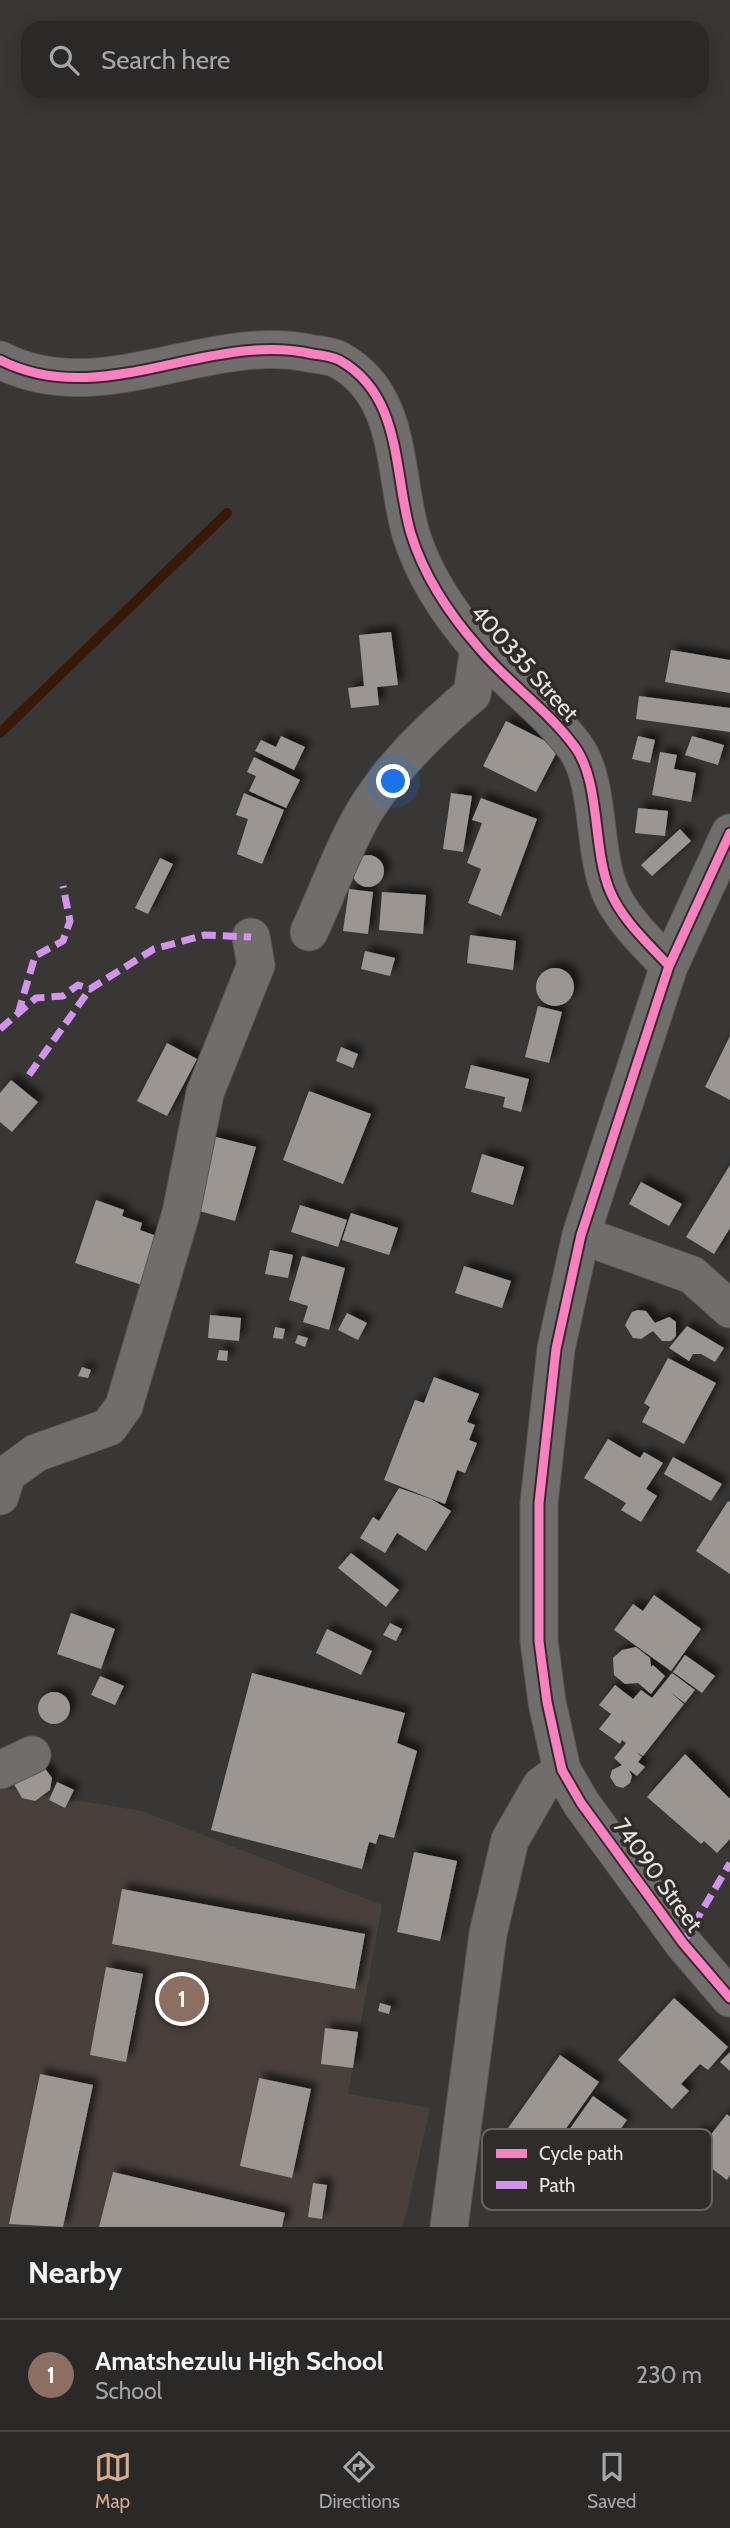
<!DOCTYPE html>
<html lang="en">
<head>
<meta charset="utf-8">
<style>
  :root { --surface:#2b2928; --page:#373534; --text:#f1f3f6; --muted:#a6a6a8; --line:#474545; --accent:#d6ab8b }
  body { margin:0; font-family:Cabin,sans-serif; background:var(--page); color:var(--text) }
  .you { position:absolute; left:394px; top:782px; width:24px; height:24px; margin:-18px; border:5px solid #fff; border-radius:50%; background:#1a73e8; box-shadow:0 0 0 10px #1a73e833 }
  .badge { display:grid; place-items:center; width:46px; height:46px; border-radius:50%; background:var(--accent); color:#fff; font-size:23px; font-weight:700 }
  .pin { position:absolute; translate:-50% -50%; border:4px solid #fff; box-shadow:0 2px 7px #0006 }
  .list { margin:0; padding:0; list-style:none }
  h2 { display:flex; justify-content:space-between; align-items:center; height:91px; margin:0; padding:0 28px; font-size:30px }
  h2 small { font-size:23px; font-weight:400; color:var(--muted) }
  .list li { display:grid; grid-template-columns:46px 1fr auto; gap:21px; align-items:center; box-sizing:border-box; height:112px; padding:0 28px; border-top:2px solid var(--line) }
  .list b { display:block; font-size:26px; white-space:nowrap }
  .list p { margin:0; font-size:23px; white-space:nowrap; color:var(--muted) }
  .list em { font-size:23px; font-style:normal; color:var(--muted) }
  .icon { flex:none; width:38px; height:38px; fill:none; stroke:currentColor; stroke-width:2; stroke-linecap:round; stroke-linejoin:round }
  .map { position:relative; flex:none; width:730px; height:2227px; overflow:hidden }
  .search { position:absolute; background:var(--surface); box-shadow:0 4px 18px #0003; left:21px; right:21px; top:21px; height:77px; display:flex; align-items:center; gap:18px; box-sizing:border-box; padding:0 24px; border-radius:21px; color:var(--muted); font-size:26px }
  .sheet { height:203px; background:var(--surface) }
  nav { display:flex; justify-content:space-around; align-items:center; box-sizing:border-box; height:98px; border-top:2px solid var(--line); background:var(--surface); font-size:19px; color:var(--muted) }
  nav a { display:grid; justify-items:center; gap:4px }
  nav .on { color:var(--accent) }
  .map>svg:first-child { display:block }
</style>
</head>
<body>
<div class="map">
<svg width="730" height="2227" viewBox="0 0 730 2227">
  <defs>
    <filter id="shadow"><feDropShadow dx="6" dy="-6" stdDeviation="3.5" flood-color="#0009"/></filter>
  </defs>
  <rect width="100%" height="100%" fill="#393735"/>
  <path fill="#48403b" d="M0,1788l142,23 240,94 -34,189 82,14 -27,119h-403z"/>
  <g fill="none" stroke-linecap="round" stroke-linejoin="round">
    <path stroke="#391905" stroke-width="10" d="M0,733l227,-220"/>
  </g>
  <path fill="#9b9692" filter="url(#shadow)" d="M391,632l7,53 -21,2 2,18 -28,3 -3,-20 16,-2 -5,-51z
    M671,650l59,10v33l-65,-11z
    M639,696l91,12v24l-94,-13z
    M506,721l53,27 -23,44 -53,-26z
    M281,736l24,11 -11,23 -39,-19 6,-11 15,7z
    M638,736l17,4 -5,23 -18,-4z
    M692,736l32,9 -6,20 -33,-10z
    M660,752l17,3 -3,14 22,4 -5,29 -39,-7z
    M254,757l46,23 -14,28 -37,-17 7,-15 -9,-4z
    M244,793l40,17 -22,54 -25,-10 11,-35 -12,-4z
    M451,793l21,3 -9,56 -20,-3z
    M481,798l56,21 -36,97 -33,-13 13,-34 -14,-6 15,-40 -10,-3z
    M638,808l30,3 -3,25 -30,-3z
    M680,829l11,12 -39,35 -11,-11z
    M352 871a16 16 0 1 1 32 0a16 16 0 1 1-32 0Z
    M160,858l13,6 -25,50 -13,-6z
    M349,889l24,3 -5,42 -25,-3z
    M382,892l44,3 -3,39 -44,-4z
    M470,935l46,6 -3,29 -46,-7z
    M365,951l30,7 -5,18 -29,-7z
    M536 987a19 19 0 1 1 38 0a19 19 0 1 1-38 0Z
    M538,1006l24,6 -13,51 -24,-6z
    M730,1036v64l-25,-13z
    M167,1043l30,16 -30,57 -30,-15z
    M341,1047l17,7 -5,14 -17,-7z
    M471,1065l58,14 -8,33 -18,-5 2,-10 -40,-9z
    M11,1080l27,22 -26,30 -12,-10v-29z
    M309,1091l62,23 -28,70 -60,-24z
    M212,1136l44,11 -21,74 -43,-12z
    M482,1154l42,13 -11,38 -42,-13z
    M730,1165v63l-16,26 -28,-17z
    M641,1182l41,22 -13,22 -40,-22z
    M96,1200l28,10 -2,6 20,7 -2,7 22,8 -17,48 -70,-23z
    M300,1205l47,15 -9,27 -47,-15z
    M351,1213l47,15 -9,27 -47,-15z
    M270,1250l23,5 -5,23 -23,-4z
    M302,1256l43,12 -16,62 -26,-8 5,-16 -19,-6z
    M464,1266l47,15 -9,27 -47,-15z
    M638,1310l8,1 9,12 14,-6 7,5v14l-5,5h-9l-9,-10 -12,8 -8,-1 -8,-13 7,-13z
    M347,1313l20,10 -9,17 -20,-10z
    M210,1315l31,3 -2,23 -31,-3z
    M687,1326l37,22 -9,14 -14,-8h-8l-4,7 -20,-13z
    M275,1327l10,2 -2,10 -10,-1z
    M298,1335l10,3 -3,9 -10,-4z
    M219,1350l9,1 -1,10 -10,-1z
    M668,1358l48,25 -32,61 -42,-22 8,-15 -6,-4z
    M82,1367l9,3 -3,8 -10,-2z
    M434,1377l45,17 -12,28 8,3 -6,15 8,3 -12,30 -8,-3 -12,34 -61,-24 31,-80 9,3z
    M608,1439l32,19 4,-6 19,11 -17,26 11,7 -16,26 -20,-12 5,-7 -42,-25z
    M673,1457l49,27 -11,17 -47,-27z
    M399,1488l32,11 20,12 -25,40 -29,-18 -12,20 -25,-15 13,-21 6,4z
    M728,1501l2,1v72l-34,-23z
    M351,1553l48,37 -13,17 -48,-39z
    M654,1595l47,34 -30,42 -57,-41 19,-26 10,7z
    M71,1613l44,16 -14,40 -44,-15z
    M390,1623l12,6 -6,12 -13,-6z
    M327,1629l45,22 -11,24 -45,-22z
    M636,1647l14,11 1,9 2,-2 12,11 -14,18 -13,-11 -13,1 -11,-9 -1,-17 9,-8z
    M685,1655l30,21 -13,17 -29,-21z
    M252,1673l153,40 -8,30 20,8 -23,87 -15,-4 -3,10 -7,-2 -7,27 -151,-39z
    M672,1673l23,17 -10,13 -15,-11 14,12 -41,52 -7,-4 6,5 -4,5 7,5 -8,9 -8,-6 3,6 -2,7 -7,5 -7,-2 -6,-9 2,-7 10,-5 -8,-7 12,-15 -4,-3 -2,4 -21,-15 12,-15 -12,-9 16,-20 18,14 8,-9 11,8z
    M100,1676l24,10 -9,19 -24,-10z
    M38 1708a16 16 0 1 1 32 0a16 16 0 1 1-32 0Z
    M685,1754l45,45v40l-13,14 -13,-12 -3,3 -54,-47z
    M41,1763l11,15 -2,12 -15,11 -13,-3 -10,-17z
    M57,1782l17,8 -9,18 -16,-8z
    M414,1852l43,9 -17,80 -43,-9z
    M122,1889l243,45 -10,55 -243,-45z
    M106,1967l37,7 -17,88 -36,-7z
    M674,1998l54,49 -20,23 -8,-6 -19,20 8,7 -17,18 -54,-49z
    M380,2003l11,3 -2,8 -11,-3z
    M325,2028l33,4 -5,36 -32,-4z
    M730,2052v19l-10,-9z
    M560,2055l39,27 -54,76 -39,-27z
    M40,2074l53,11 -30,142 -54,-3z
    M259,2078l52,11 -19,89 -52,-12z
    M593,2096l34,24 -31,44 -34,-24z
    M727,2114l3,3v58l-3,5 -42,-32 15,-18 9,7z
    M113,2172l172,41 -3,14h-183z
    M313,2183l14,2 -5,34 -14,-2z"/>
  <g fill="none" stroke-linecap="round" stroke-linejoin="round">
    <defs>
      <path id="minor" d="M0,360c102,52 209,-30 313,-6 8,1 18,2 26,6 64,35 54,113 72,174 13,42 39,81 68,114 29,35 69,62 96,99 26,36 17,101 35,144 12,29 38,52 59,75
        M730,833l-61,133 -88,269 -25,114 -17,154v138l8,61 15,68 19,33 102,140 47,55
        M309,932c19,-40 34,-85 57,-123 28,-45 66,-81 106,-115l7,-46
        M581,1235l111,40 38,34
        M0,1496l7,-22 29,-21 73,-26 15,-21 57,-193 24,-120 51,-128 -5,-28
        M0,1770l32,-15
        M449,2227l39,-293 22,-94 31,-54 21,-16"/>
    </defs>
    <use href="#minor" stroke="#585655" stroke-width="39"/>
    <use href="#minor" stroke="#706e6c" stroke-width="37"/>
    <path stroke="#d193ec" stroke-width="7" stroke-dasharray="14 7" stroke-linecap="butt" d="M18,1014l17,-58 28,-15 7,-20 -7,-35
      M0,1029l36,-31 27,-2 15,-11 12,4 64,-40 51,-14 46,2
      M29,1075l61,-86
      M683,1943l47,-80"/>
    <defs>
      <path id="cycleway" d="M0,360c102,52 209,-30 313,-6 8,1 18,2 26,6 64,35 54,113 72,174 13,42 39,81 68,114 29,35 69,62 96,99 26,36 17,101 35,144 12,29 38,52 59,75
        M730,833l-61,133 -88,269 -25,114 -17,154v138l8,61 15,68 19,33 102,140 47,55"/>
    </defs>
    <use href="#cycleway" stroke="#302c2a" stroke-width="13"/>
    <use href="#cycleway" stroke="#ff80c0" stroke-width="9"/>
  </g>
  <g text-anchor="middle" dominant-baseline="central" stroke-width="7" stroke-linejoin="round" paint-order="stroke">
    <g font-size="23" fill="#e7e4e3" stroke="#302c2a">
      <text transform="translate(525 663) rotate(48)">400335 Street</text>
      <text transform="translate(658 1875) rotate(54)">74090 Street</text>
    </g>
  </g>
  <rect x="482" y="2129" width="230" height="81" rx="10" fill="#302c2a" stroke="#676362" stroke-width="2"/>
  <rect x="496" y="2149" width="31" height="9" fill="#ff80c0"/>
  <rect x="496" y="2181" width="31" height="8" fill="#d193ec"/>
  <g font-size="19" fill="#e7e4e3">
    <text x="539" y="2160">Cycle path</text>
    <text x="539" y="2192">Path</text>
  </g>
</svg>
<div class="you"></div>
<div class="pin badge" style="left:182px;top:1999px;background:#8d6e63">1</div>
<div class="search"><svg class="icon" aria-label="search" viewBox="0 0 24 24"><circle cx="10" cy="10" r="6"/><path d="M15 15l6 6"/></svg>Search here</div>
</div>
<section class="sheet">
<h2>Nearby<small></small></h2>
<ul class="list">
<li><span class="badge" style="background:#8d6e63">1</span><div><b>Amatshezulu High School</b><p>School</p></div><em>230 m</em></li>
</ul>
</section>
<nav>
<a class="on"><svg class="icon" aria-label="map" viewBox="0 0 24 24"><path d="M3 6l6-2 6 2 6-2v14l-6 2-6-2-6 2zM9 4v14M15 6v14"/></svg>Map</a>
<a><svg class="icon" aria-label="directions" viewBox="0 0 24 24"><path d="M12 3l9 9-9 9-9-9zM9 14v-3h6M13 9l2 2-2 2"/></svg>Directions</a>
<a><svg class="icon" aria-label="saved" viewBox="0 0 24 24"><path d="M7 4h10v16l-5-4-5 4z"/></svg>Saved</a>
</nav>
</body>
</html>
